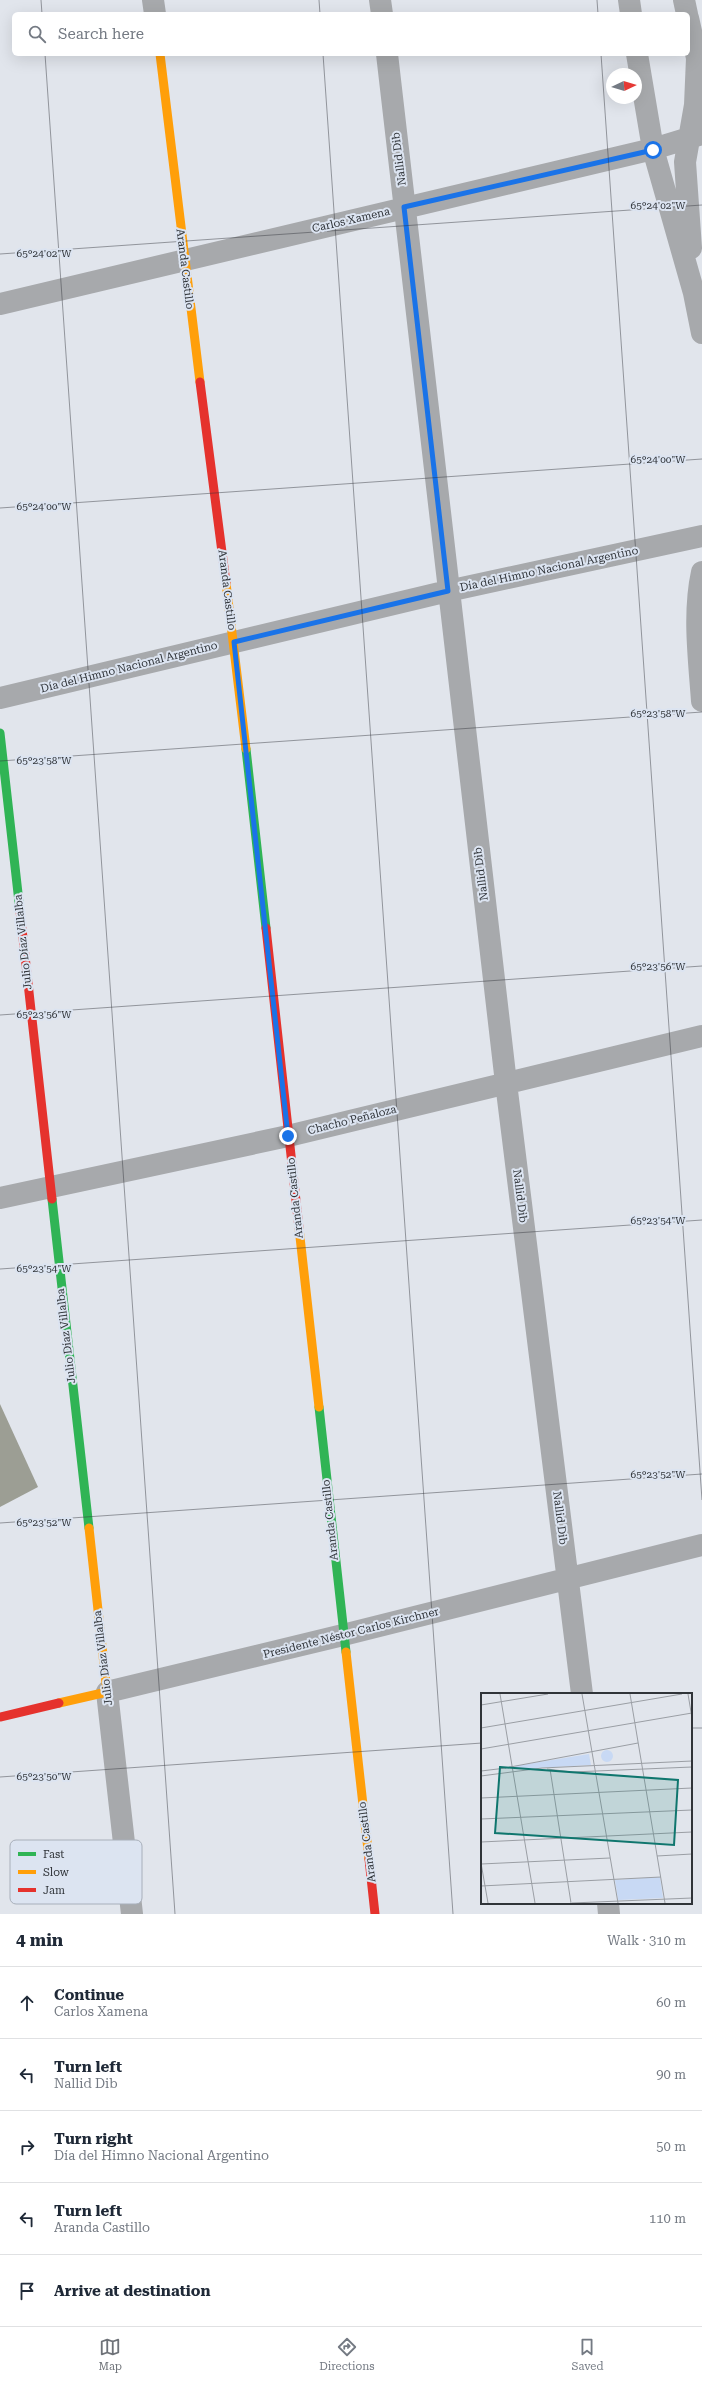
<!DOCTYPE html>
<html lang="en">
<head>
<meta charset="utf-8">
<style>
  :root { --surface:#fff; --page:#f6f6f7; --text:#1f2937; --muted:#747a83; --line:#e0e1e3; --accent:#6e7278 }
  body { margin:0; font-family:"Roboto Serif",serif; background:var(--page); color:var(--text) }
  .compass { position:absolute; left:606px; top:68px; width:36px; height:36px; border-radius:50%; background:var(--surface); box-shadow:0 4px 16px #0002; rotate:86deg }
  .stop { position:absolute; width:12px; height:12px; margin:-9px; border:3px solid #1a73e8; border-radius:50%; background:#fff }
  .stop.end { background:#1a73e8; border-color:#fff; box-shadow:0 1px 4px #0008 }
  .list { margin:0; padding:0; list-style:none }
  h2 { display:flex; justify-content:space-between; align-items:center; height:52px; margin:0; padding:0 16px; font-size:17px }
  h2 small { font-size:13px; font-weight:400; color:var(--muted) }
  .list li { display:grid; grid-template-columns:26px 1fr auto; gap:12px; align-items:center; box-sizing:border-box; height:72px; padding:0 16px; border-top:1px solid var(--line) }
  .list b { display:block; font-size:15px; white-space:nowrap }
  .list p { margin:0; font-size:13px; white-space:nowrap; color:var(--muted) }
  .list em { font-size:13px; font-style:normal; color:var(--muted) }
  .icon { flex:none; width:22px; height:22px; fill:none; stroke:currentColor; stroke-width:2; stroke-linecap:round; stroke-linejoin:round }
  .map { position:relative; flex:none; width:702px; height:1914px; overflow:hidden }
  .search { position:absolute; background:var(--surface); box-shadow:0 4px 16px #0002; left:12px; right:12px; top:12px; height:44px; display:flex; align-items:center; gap:10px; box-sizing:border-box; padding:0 14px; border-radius:6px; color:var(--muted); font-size:15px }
  .sheet { height:412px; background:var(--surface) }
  nav { display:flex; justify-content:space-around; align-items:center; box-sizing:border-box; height:56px; border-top:1px solid var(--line); background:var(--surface); font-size:11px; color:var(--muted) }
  nav a { display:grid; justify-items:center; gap:2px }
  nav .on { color:var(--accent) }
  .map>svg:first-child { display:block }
</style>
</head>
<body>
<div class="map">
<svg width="702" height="1914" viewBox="0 0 702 1914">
  <rect width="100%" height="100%" fill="#e1e5ec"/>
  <path fill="#9c9e94" d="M0,1404l38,83 -38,20z"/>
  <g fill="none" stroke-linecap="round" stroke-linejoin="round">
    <path stroke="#a7a9ac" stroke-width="22" d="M153,0l2,14
      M380,0l2,14
      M629,0l2,14
      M684,0l3,14
      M688,18l9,40 -2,47 -10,57 6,86
      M387,54l119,1029 76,611
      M637,54l16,95 41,144 8,40
      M0,304l653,-155 49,-15
      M702,572c-9,41 -3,87 0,129
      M0,698l448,-107 254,-55
      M0,1198l288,-62 414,-100
      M608,1903l1,11
      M132,1914l-25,-222 236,-57 359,-90"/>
    <path stroke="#30b455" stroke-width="9" d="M0,733l20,178
      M246,749l20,179
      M52,1199l37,329
      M319,1407l27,245"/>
    <path stroke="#ff9f0a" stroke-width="9" d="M160,54l40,328
      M226,583l20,166
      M299,1228l20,179
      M346,1652l23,207
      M59,1703l48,-11 -18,-164"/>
    <path stroke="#e5322d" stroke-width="9" d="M200,382l26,201
      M20,911l32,288
      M266,928l33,300
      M0,1717l59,-14
      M369,1859l6,55"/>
  </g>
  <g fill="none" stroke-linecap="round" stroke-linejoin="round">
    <path stroke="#1a73e8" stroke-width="5" d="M288,1136l-54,-494 214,-51 -44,-384 249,-57"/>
  </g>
  <path fill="none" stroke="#303439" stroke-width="1" stroke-opacity="0.45" d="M41,0l1,14M319,0l1,14M597,0l1,14M45,54l130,1860M323,54l130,1860M601,54l101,1446M0,254l702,-49M0,508l702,-49M0,761l702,-49M0,1015l702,-49M0,1269l702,-49M0,1523l702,-49M691,1728h11M0,1777l482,-34"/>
  <g text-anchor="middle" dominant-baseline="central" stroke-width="4" stroke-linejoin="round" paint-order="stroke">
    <g font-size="11" fill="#303439" stroke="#dce4f1">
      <text transform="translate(399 159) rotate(-97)">Nallid Dib</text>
      <text transform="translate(351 220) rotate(-13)">Carlos Xamena</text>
      <text transform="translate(185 269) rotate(83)">Aranda Castillo</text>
      <text transform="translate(549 569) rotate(-12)">Día del Himno Nacional Argentino</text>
      <text transform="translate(227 590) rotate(83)">Aranda Castillo</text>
      <text transform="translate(129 667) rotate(-14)">Día del Himno Nacional Argentino</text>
      <text transform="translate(481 874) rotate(-97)">Nallid Dib</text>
      <text transform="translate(23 942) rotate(-96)">Julio Díaz Villalba</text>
      <text transform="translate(352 1120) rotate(-14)">Chacho Peñaloza</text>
      <text transform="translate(520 1196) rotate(83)">Nallid Dib</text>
      <text transform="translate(295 1198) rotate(-96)">Aranda Castillo</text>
      <text transform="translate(66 1336) rotate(-97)">Julio Díaz Villalba</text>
      <text transform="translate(560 1518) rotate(83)">Nallid Dib</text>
      <text transform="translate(330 1520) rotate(-96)">Aranda Castillo</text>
      <text transform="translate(351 1633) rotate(-14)">Presidente Néstor Carlos Kirchner</text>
      <text transform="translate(103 1658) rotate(-97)">Julio Díaz Villalba</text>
      <text transform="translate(367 1842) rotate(-97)">Aranda Castillo</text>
    </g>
  </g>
  <g transform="translate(481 1693)">
    <rect width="211" height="211" fill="#e1e5ec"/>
    <path d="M120 63a6 6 0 1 1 12 0a6 6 0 1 1-12 0ZM108,61l2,11 -74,4 -2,-3zM179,184l3,21 -45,2 -3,-20z" fill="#c8d9f4"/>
    <path fill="none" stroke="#9a9ea4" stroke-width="1" d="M19,1l35,209M101,1l36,209M149,1l35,209M207,1l4,24M0,12l67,-11M0,35l201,-34M0,56l211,-36M24,75l133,-25M66,76l25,3 120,-5M69,76l21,134M0,78l25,-3M0,83l61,-8 150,-7M0,105l211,-10M0,126l211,-9M0,149l211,-10M176,163l35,-2M0,170l7,40M0,171l129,-6M0,193l180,-9M91,210l120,-5"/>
    <path fill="#0f766e" fill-opacity="0.15" stroke="#0f766e" stroke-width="2" d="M19,74l178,13 -4,65 -179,-12z"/>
    <rect width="211" height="211" fill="none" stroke="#303439" stroke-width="2"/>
  </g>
  <rect x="10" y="1840" width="132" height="64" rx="6" fill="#dce4f1" stroke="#a8afba" stroke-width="1"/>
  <rect x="18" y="1852" width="18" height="4" fill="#30b455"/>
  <rect x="18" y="1870" width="18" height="4" fill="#ff9f0a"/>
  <rect x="18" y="1888" width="18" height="4" fill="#e5322d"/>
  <g font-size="11" fill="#303439">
    <text x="43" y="1858">Fast</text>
    <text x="43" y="1876">Slow</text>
    <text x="43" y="1894">Jam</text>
  </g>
  <g font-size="10" text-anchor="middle" fill="#303439" stroke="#dce4f1" stroke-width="4" stroke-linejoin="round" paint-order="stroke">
    <text x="658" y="209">65°24'02"W</text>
    <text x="44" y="257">65°24'02"W</text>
    <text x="658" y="463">65°24'00"W</text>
    <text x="44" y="510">65°24'00"W</text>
    <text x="658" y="717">65°23'58"W</text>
    <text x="44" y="764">65°23'58"W</text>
    <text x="658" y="970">65°23'56"W</text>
    <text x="44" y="1018">65°23'56"W</text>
    <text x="658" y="1224">65°23'54"W</text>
    <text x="44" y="1272">65°23'54"W</text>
    <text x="658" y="1478">65°23'52"W</text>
    <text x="44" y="1526">65°23'52"W</text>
    <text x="44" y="1780">65°23'50"W</text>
  </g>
</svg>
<svg class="compass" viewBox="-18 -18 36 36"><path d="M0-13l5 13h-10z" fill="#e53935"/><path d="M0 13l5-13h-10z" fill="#747a83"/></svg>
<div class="stop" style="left:653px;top:150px"></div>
<div class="stop end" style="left:288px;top:1136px"></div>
<div class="search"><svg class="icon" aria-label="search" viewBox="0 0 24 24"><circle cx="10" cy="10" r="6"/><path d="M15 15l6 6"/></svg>Search here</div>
</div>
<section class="sheet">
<h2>4 min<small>Walk · 310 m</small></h2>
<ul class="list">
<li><svg class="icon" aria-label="ahead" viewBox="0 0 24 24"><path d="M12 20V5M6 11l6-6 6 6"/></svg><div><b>Continue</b><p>Carlos Xamena</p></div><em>60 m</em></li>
<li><svg class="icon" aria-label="left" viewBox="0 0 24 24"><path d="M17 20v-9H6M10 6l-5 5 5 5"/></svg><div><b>Turn left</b><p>Nallid Dib</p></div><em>90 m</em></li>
<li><svg class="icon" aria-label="right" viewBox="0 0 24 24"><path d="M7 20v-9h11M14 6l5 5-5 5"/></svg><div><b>Turn right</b><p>Día del Himno Nacional Argentino</p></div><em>50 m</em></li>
<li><svg class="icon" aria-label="left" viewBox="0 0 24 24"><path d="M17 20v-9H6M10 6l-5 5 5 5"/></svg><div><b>Turn left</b><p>Aranda Castillo</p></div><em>110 m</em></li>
<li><svg class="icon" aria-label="arrive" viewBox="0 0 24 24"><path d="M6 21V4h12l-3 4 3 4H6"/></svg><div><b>Arrive at destination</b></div></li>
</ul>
</section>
<nav>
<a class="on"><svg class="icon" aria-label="map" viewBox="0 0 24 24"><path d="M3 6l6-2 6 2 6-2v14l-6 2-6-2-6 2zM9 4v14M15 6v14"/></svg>Map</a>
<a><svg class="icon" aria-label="directions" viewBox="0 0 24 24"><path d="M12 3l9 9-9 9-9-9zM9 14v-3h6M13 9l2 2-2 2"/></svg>Directions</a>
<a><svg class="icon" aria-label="saved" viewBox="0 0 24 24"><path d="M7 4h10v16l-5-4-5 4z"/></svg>Saved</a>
</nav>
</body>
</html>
